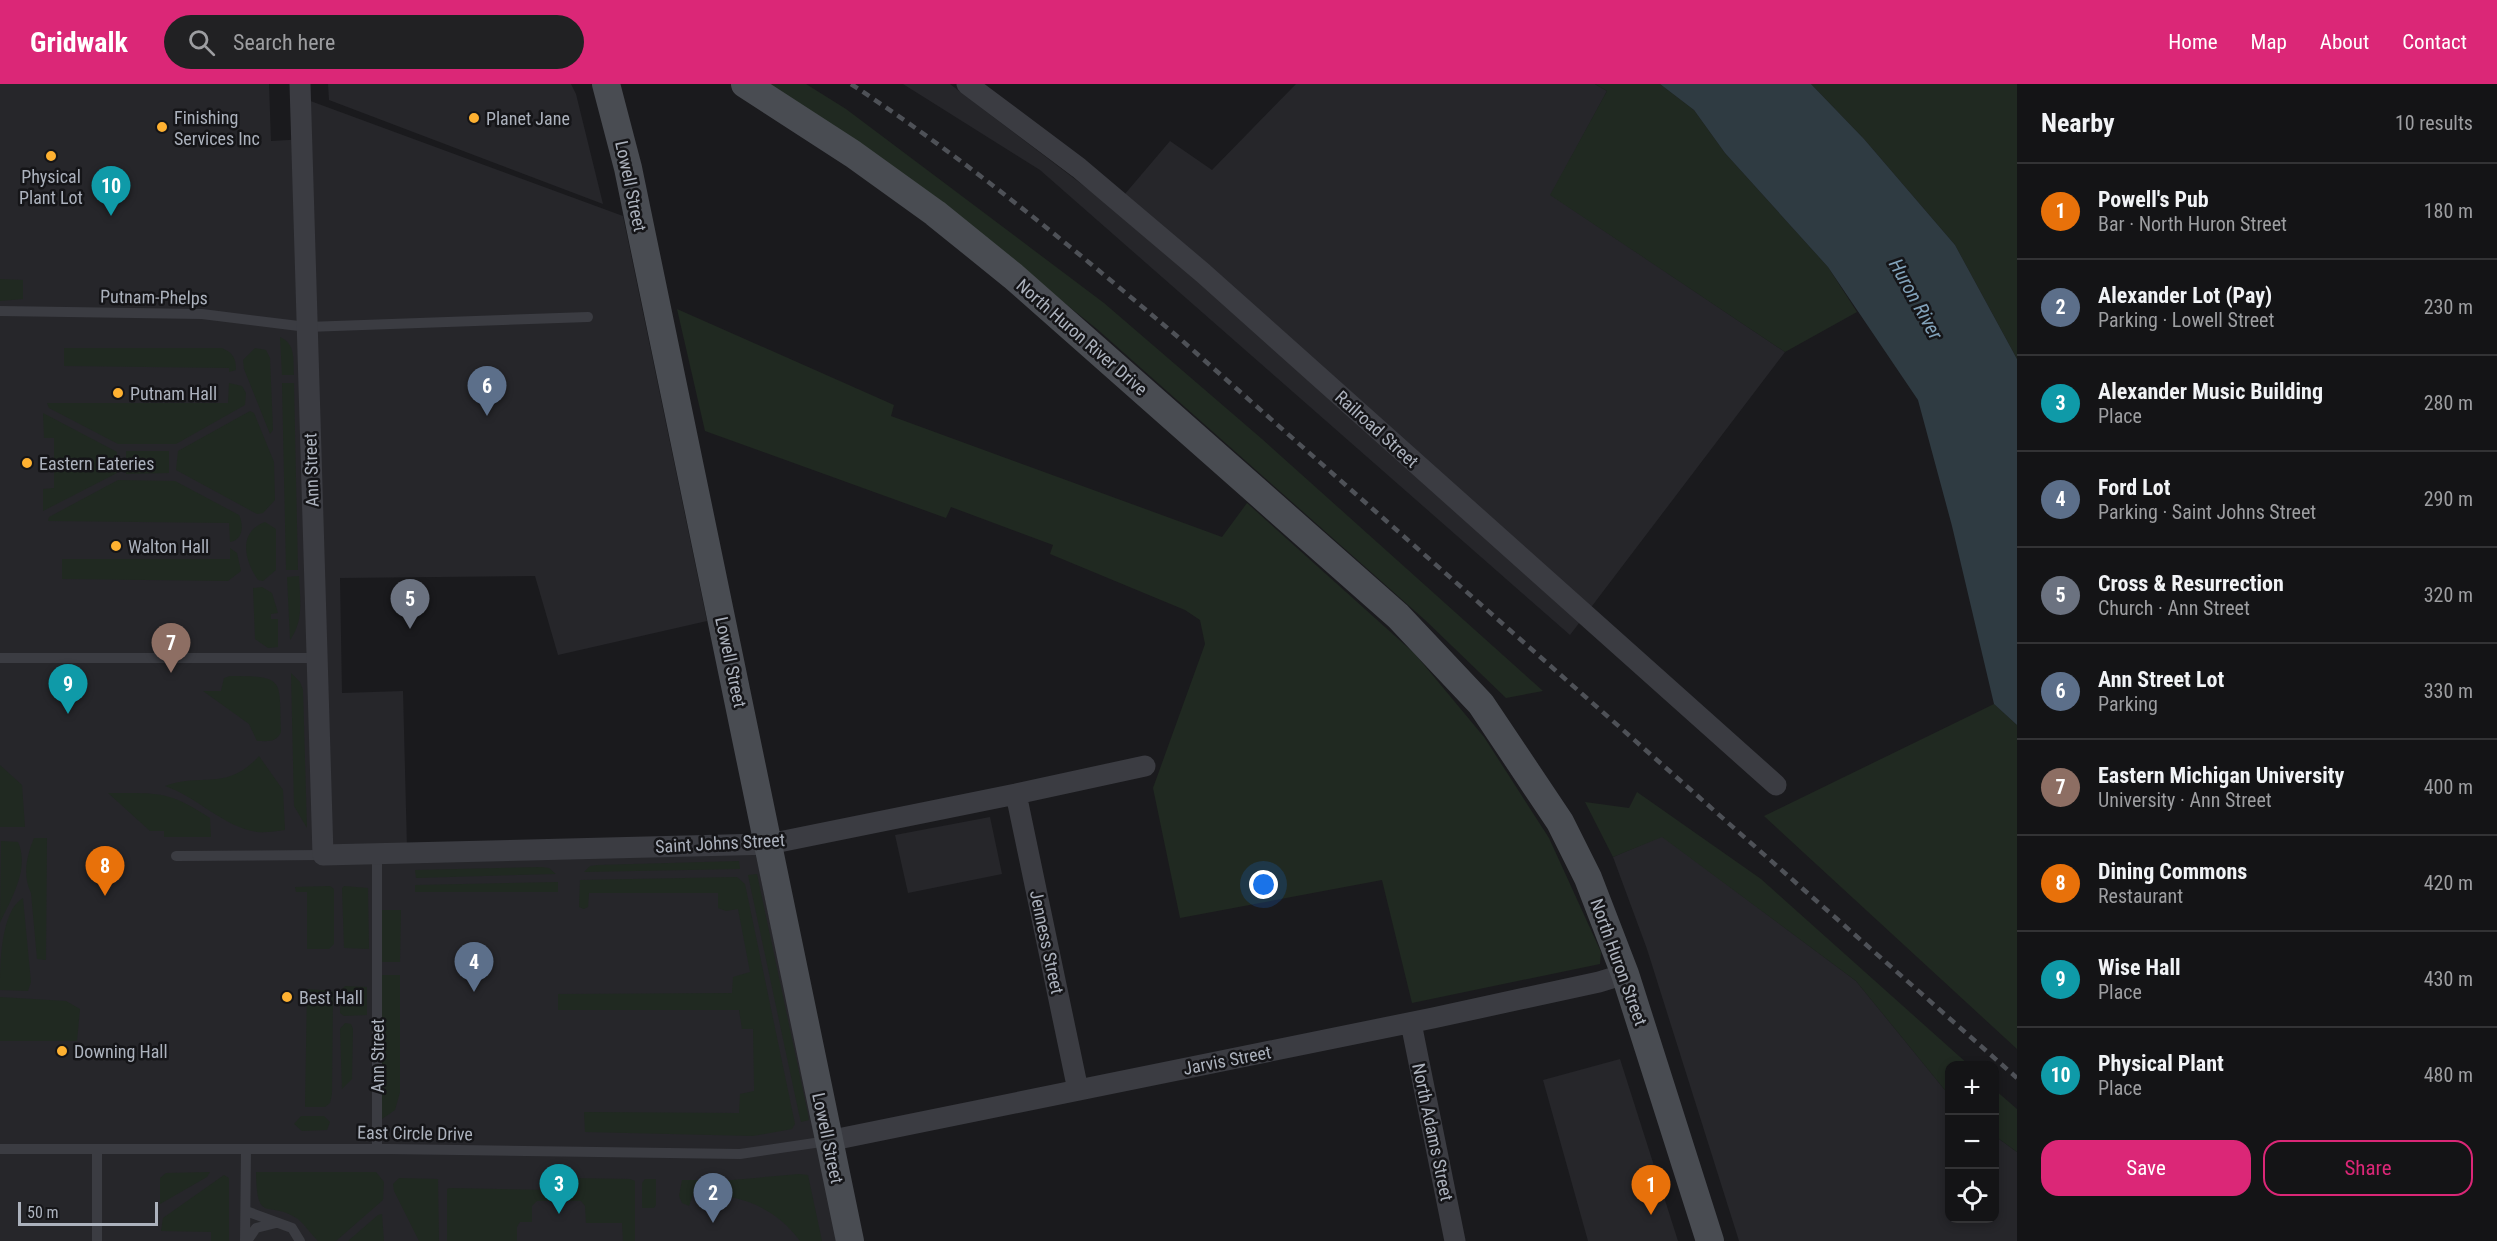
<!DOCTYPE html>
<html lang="en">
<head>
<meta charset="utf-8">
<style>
  :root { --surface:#141416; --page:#212123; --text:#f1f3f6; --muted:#9d9ea1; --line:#333335; --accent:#db2777 }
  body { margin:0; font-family:"Roboto Condensed",sans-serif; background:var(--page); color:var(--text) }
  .controls { position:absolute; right:18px; bottom:18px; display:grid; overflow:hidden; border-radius:12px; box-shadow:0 3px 9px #0003 }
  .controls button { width:54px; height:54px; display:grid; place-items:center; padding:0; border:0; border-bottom:2px solid var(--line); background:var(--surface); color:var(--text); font:30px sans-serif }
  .scale { position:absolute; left:18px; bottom:15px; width:140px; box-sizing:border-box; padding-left:6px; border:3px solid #acb2bd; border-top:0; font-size:16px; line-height:21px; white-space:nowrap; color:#acb2bd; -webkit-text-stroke:4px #151518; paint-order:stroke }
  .you { position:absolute; left:1264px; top:801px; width:21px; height:21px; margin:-15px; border:4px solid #fff; border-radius:50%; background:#1a73e8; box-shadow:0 0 0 9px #1a73e833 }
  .badge { display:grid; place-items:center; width:39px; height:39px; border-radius:50%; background:var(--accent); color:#fff; font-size:20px; font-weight:700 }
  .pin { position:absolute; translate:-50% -50px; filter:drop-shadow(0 2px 3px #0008) }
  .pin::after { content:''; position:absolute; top:32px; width:21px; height:18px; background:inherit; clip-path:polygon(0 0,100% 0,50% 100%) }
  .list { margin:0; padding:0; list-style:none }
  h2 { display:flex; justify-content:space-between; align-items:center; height:78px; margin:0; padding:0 24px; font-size:26px }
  h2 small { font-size:20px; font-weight:400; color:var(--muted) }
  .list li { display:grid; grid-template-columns:39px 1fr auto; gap:18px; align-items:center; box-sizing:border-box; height:96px; padding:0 24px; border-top:2px solid var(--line) }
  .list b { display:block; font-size:22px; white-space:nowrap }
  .list p { margin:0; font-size:20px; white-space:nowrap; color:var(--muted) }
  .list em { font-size:20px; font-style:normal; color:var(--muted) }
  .actions { display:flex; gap:12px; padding:18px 24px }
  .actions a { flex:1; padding:14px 0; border:2px solid var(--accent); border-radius:18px; text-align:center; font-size:21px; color:var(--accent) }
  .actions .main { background:var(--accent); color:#fff }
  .icon { flex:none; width:33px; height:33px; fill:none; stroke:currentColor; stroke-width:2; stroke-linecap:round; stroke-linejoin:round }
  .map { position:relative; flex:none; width:2017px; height:1157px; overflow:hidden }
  header { display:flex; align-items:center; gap:36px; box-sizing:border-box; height:84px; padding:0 30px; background:var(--accent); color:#fff }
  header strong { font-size:28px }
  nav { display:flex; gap:33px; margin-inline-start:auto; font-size:21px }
  .search { width:420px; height:54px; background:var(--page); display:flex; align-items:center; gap:15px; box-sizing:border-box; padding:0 21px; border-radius:33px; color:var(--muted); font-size:22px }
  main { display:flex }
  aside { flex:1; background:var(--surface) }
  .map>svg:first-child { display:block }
</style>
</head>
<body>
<header>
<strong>Gridwalk</strong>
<div class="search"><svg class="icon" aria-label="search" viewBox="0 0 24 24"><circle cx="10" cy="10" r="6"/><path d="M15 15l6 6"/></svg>Search here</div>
<nav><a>Home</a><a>Map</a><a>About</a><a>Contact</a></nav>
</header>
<main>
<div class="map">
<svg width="2017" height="1157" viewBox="0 0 2017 1157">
  <rect width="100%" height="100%" fill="#1a1a1d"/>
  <path fill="#26262a" d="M0,0h269l2,57 35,-2 -1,-40 318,117 84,405 -149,34 -23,-79 -195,2 2,115 61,-2 4,157 345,-11 86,404h-838z
    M328,0h243l5,10 27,110 -274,-104z
    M903,0h47l163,124 57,-67 42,29 84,-86h299l12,7 -56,104 234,157 -215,283 -530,-465z
    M990,733l12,57 -94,19 -13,-58z
    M1662,752l194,145 93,114 1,123h44l1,-82 22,16v89h-278l-92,-292 -34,-92z
    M1620,975l58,182h-90l-45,-161z"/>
  <path fill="#202921" d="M767,0h39l40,25 258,194 158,136 281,252 -37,7 -81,-78 -328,-291 -188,-150z
    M1595,0h65l34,26 31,43 103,114 29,45 -72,40 -235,-157 57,-104z
    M1811,0h206v275l-62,-114 -91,-106z
    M0,195l23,1v19l-23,2z
    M677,225l217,96 -3,11 331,121 25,-34 168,151 69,83 65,101 52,114 -1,12 -188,39 -30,-123 -202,38 -27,-130 52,-144 -5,-24 -15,-10 -135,-56 3,-9 -102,-38 -5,11 -241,-87z
    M280,253c16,7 13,22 14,38h-12z
    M64,264h158c11,5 14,10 14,22l-7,2v-4l-165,-2z
    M255,264l11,2 4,8 3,72 -3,4 -26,-65 -1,-9z
    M229,299l13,3 4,7 -1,12 -69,39h-58l-69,-36 -2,-5h181z
    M282,299h12l4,187h-12z
    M250,327l4,2 20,49 1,38 -12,13 -6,1 -81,-44 2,-19z
    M43,329l74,39v21l-74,38v-22l11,-1v-50h-10z
    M126,367h43v22l-43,1z
    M118,396l57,1 64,34c5,10 4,25 -9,27l-1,-19 -181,-2 1,-4z
    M265,438l11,7v41l-13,11 -5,-1c-14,-20 -20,-48 7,-58z
    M230,464l7,5 4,18 -13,10 -166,-2v-20h168z
    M299,492c1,23 5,45 -9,64l-3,-63z
    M262,503l10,6 6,20 -7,1v5h7v28l-10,1 -13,-9 -2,-51z
    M291,589l9,9 3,8 4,138 -13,-22z
    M230,592c56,0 49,3 51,56 -5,11 -13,9 -24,9l-8,-17 -46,-33h18l3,-13z
    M1994,620l23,21v324l-253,-233z
    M259,672l24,34 2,40c-9,1 -19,3 -28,2 -33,-5 -60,-35 -92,-46 39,-14 61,6 94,-30z
    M0,681l22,20 3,42h-25z
    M1637,708l124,87 208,186 -19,1 -1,29 -93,-114 -194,-144 -49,20 -28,-55 44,6z
    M108,709c49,0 60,-3 102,25l1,19h-47v-6h-14z
    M34,754h13l-1,122 -9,-1 -6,-66c-9,-18 -4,-38 3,-55z
    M1,757l17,1c12,27 -7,57 -18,81z
    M739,777l1,8 -156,3 6,-6 7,-1z
    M541,783l8,1 7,6 -140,4 -1,-8z
    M757,790l51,240 1,6 -8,2 -2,-8 -51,-239z
    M737,793l8,7 50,240 -3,5 -39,7 -168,-4 -1,-20 155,1 1,-19 14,-3v-5l-1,-57h-11l-3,-19h-181v-16l174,-1 1,-16 17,-5 -12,-63 -12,2 -8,-3v-15h-129l-1,14 -4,2 -5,-2 1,-27z
    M558,798v10h-143v-7z
    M330,802l4,3v55l-5,5h-22v-57h-11l-1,-5z
    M344,802l24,2 1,61 -25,-1 -2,-60z
    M23,814l8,84 -3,9 -28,-1c0,-23 0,-79 23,-92z
    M381,826h20l-1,52h-18z
    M382,891h18v117l-5,18 -13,9z
    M345,902l22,1v28l-23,1 -4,-3 1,-23z
    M307,905l26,2 -1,103 -2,9 -5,4h-20z
    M0,913l66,4 14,8 -3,32h-77z
    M345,939l6,1 2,5 -1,50 -10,10 -2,-60z
    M1994,1005l23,20v43l-22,-16z
    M301,1032h23l6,6 -3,8 -25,1 -8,-7z
    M210,1088l-3,5 -47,27v-26l6,-5z
    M256,1088h120l8,10 -1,18 -47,41h-18c-7,-7 -13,-16 -20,-22 -30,-20 -41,7 -42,-47z
    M799,1090l9,1 14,66h-22c-27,-37 -63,-46 -106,-49l-5,14 -7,-3 -3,-7 3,-16h50z
    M224,1091l5,3v63h-18v-9l-50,-1 2,-13z
    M399,1094l39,1 1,62h-20l-25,-50 -1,-7z
    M568,1094l62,1 5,2v60h-12l-1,-18h-36l-1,-17 -4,-5h-13z
    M645,1095h11v26l-2,3h-12v-25z
    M450,1104l102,2 2,11h-17l-5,5v16h-12l-3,5v14h-70v-52z
    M382,1130l2,27h-36l30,-26z"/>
  <path fill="#2f3b42" d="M1660,0h151l53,55 91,106 62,114v366l-23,-21 -42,-178 -34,-126 -90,-133 -103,-114 -31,-43z"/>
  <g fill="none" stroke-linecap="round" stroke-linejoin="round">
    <path stroke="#3b3c42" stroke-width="10" d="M0,227l202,3 105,13 281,-10
      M0,574h317
      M176,772l147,-1
      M377,772v293
      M0,1065h390l350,5 88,-13
      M97,1065v92
      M246,1127l46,17 8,13
      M245,1157l1,-92
      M247,1157l9,-13 20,-5"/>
    <path stroke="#3b3c42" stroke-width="21" d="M300,0l23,771 446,-11 247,-50 129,-28
      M967,0l112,84 124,105 573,512
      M1016,710l62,296
      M1411,939l44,218
      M828,1057l605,-123 166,-36 26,-8"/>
    <path stroke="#494c52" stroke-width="28" d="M606,0l22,84 222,1073
      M745,0l108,70 82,59 78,63 385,340 83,88 79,118 28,56 37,96 85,267"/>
    <path stroke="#4e5157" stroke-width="4.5" stroke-dasharray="8 6" stroke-linecap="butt" d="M851,0c116,76 222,164 327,253l839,741"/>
  </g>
  <g fill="#feb131" stroke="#151518" stroke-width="2">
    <circle cx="474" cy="34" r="6"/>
    <circle cx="162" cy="43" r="6"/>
    <circle cx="51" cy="72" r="6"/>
    <circle cx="118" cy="309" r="6"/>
    <circle cx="27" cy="379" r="6"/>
    <circle cx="116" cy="462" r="6"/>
    <circle cx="287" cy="913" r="6"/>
    <circle cx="62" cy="967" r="6"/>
  </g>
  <g text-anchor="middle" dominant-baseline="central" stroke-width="5" stroke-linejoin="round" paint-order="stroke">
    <g font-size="18" fill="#acb2bd" stroke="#151518" text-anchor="start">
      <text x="174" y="33">Finishing<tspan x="174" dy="21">Services Inc</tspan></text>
      <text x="486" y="34">Planet Jane</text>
      <text x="51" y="92" text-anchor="middle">Physical<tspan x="51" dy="21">Plant Lot</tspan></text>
      <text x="130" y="309">Putnam Hall</text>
      <text x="39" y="379">Eastern Eateries</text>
      <text x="128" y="462">Walton Hall</text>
      <text x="299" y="913">Best Hall</text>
      <text x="74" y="967">Downing Hall</text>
    </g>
    <g font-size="18" fill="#acb2bd" stroke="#151518">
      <text transform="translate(631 102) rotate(78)">Lowell Street</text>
      <text transform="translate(154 213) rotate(1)">Putnam-Phelps</text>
      <text transform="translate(1082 253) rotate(41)">North Huron River Drive</text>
      <text transform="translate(1377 345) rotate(42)">Railroad Street</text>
      <text transform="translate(311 386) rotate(-92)">Ann Street</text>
      <text transform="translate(731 578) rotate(78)">Lowell Street</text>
      <text transform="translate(720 759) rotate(-3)">Saint Johns Street</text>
      <text transform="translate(1047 858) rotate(78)">Jenness Street</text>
      <text transform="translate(1619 878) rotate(70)">North Huron Street</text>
      <text transform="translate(377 972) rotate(-90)">Ann Street</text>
      <text transform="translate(1227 976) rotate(-11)">Jarvis Street</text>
      <text transform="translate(1433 1048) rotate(78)">North Adams Street</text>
      <text transform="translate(415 1049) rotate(1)">East Circle Drive</text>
      <text transform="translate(828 1054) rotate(78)">Lowell Street</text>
    </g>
    <g font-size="20" font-style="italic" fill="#82a2ba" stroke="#151518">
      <text transform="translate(1916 215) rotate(61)">Huron River</text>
    </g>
  </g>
</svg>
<div class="controls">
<button>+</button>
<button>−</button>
<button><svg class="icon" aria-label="locate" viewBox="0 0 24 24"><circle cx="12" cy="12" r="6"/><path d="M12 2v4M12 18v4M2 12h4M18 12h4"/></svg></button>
</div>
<div class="scale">50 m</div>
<div class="you"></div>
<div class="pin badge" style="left:1651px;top:1131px;background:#e8710a">1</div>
<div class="pin badge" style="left:713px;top:1139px;background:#5c6f8a">2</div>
<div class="pin badge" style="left:559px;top:1130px;background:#0f9aa8">3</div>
<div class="pin badge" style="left:474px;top:908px;background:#5c6f8a">4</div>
<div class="pin badge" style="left:410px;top:545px;background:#6b7280">5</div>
<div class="pin badge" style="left:487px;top:332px;background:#5c6f8a">6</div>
<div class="pin badge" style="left:171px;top:589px;background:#8d6e63">7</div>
<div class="pin badge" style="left:105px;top:812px;background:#e8710a">8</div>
<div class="pin badge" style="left:68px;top:630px;background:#0f9aa8">9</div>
<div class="pin badge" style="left:111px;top:132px;background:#0f9aa8">10</div>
</div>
<aside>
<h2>Nearby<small>10 results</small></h2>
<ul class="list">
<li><span class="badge" style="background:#e8710a">1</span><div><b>Powell's Pub</b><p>Bar · North Huron Street</p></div><em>180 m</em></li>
<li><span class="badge" style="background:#5c6f8a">2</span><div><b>Alexander Lot (Pay)</b><p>Parking · Lowell Street</p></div><em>230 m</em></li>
<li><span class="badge" style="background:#0f9aa8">3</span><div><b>Alexander Music Building</b><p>Place</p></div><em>280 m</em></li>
<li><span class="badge" style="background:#5c6f8a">4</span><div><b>Ford Lot</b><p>Parking · Saint Johns Street</p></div><em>290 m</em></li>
<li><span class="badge" style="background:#6b7280">5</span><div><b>Cross &amp; Resurrection</b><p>Church · Ann Street</p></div><em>320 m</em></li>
<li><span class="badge" style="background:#5c6f8a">6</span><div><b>Ann Street Lot</b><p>Parking</p></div><em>330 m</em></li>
<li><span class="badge" style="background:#8d6e63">7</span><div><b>Eastern Michigan University</b><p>University · Ann Street</p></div><em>400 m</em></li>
<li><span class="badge" style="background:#e8710a">8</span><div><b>Dining Commons</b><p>Restaurant</p></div><em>420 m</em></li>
<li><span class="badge" style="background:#0f9aa8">9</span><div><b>Wise Hall</b><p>Place</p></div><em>430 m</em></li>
<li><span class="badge" style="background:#0f9aa8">10</span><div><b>Physical Plant</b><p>Place</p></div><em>480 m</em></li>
</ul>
<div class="actions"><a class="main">Save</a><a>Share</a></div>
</aside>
</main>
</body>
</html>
